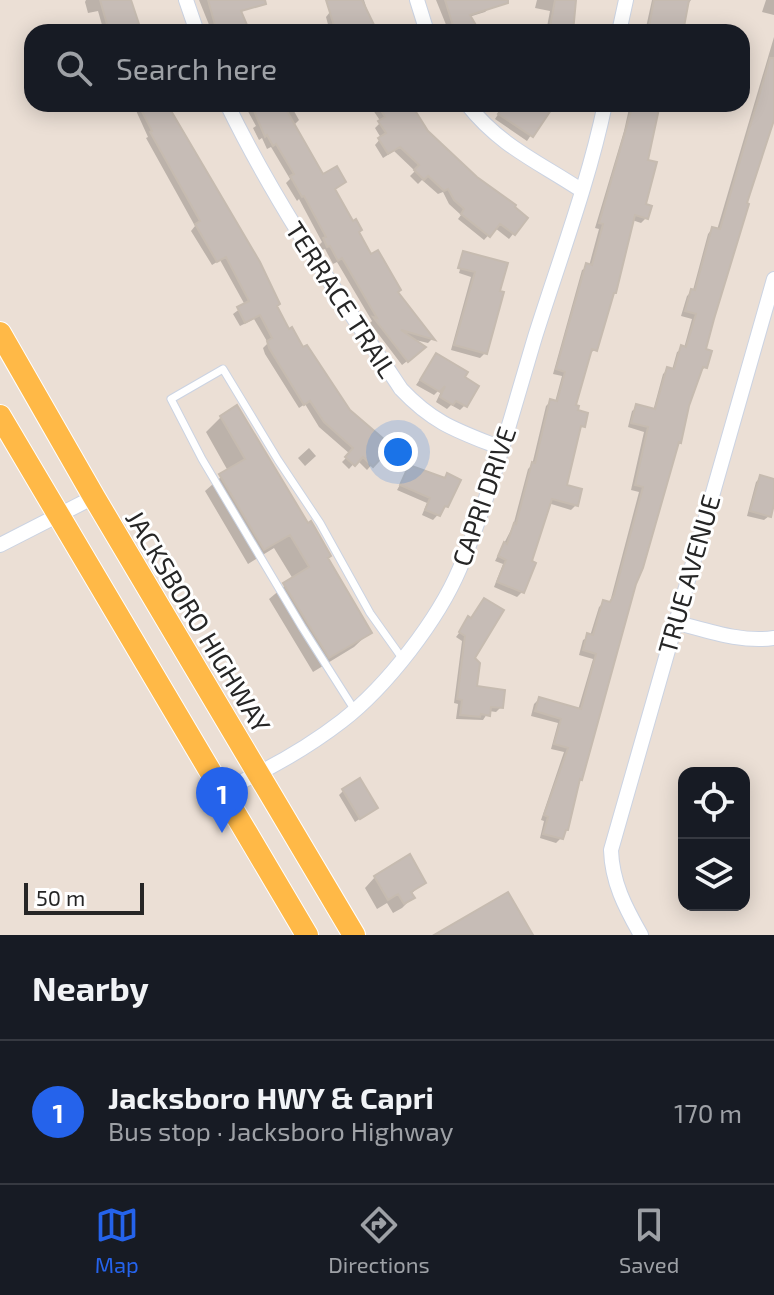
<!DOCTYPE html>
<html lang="en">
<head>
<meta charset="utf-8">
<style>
  :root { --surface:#171b24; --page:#242831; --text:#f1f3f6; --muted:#9ea1a6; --line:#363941; --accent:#2563eb }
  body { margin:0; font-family:"Exo 2",sans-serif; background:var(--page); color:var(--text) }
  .controls { position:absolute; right:24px; bottom:24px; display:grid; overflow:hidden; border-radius:16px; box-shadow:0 4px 20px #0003 }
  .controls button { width:72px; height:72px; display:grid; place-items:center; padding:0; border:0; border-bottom:2px solid var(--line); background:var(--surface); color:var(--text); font:40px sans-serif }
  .scale { position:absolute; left:24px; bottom:20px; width:120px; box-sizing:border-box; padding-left:8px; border:4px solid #262626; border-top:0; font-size:22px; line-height:28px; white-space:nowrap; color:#262626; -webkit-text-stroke:6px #fff; paint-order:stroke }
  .you { position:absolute; left:398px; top:452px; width:28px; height:28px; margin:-20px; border:6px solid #fff; border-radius:50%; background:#1a73e8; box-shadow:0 0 0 12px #1a73e833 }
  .badge { display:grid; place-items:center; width:52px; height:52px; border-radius:50%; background:var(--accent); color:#fff; font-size:26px; font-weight:700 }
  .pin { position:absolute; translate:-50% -66px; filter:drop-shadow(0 2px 4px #0008) }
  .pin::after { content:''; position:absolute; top:42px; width:28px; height:24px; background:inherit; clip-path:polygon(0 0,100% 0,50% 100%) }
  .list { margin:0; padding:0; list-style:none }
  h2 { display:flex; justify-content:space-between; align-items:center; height:104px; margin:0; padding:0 32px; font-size:34px }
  h2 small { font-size:26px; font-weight:400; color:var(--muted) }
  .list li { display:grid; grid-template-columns:52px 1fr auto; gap:24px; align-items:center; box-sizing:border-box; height:144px; padding:0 32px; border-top:2px solid var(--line) }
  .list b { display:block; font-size:30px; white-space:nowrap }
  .list p { margin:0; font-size:26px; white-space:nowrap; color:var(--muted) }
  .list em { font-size:26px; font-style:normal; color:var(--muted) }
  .icon { flex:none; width:44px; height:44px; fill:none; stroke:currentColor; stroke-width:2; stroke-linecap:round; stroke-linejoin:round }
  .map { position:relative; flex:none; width:774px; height:935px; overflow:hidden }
  .search { position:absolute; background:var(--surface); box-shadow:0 4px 20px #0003; left:24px; right:24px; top:24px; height:88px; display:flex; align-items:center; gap:20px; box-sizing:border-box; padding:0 28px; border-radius:24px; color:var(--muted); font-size:30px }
  .sheet { height:248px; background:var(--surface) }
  nav { display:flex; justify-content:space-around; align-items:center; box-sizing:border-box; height:112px; border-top:2px solid var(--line); background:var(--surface); font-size:22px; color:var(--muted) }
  nav a { display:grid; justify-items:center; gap:4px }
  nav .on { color:var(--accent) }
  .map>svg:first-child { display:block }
</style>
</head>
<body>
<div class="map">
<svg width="774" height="935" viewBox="0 0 774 935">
  <rect width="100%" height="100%" fill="#ebdfd5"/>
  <path fill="#0003" d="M86,0h42l8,32h-32l-6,-21 -10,2 -3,-11z
    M199,0h46l3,8 -8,5 8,19h-36z
    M331,0h33l10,32h-44l-4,-15 4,-5z
    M436,0h51l3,7 -5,5 -16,5 9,15h-29z
    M537,0h39l-5,32h-25l4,-21 -15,-3z
    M652,0h39l-6,8 -5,24h-35z
    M766,0h8v15l-12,-3z
    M774,37v74l-70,240 1,16 -5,5 -25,73 -114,393 -5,5 -16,-5 4,-17 -3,-1 23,-68 -13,-3 7,-26 -27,-7 3,-12 5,-5 39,11 15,-51 -14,-4 4,-15 7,-4 9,-29 5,-5h6l29,-110 -8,-2 13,-58 -16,-5 4,-16 5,-4 16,4 10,-37 5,-5 4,1 5,-18 7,-4 8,-29 -11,-3 6,-20 6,-6 15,-56 4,-5 5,1z
    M133,104h32l124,227 60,80 40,35 -22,24 -10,-10 -8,9 -7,-7 8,-8 -31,-27 -14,-23 -6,4 -34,-54 -2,-6 5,-5 -14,-24 -14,7 -7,-12 12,-9 -25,-45 -8,5 -21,-34 4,-5 -49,-88 2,-1z
    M244,104h46l9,16 -5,5 28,52 22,5 -10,8 36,67 62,82 -4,4 -17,-4 8,13 -17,13 -32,-42 2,-2 -35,-59 -4,2 -8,-15 -3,1 -3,-5 3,-3 -23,-43 -2,2 -11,-18 4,-4 -19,-32 -4,2 -5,-11 -3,2 -6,-12 3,-2z
    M369,104h36l21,29 49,45 51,40 -13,16 -4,5 -14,-11 -11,12 -26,-21 3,-4 -12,-11 -6,-12 -5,2 -16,-14 -4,4 -8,-8 5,-5 -21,-20 -11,7 -8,-13 6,-7 -6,-10 6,-6z
    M505,104h47l-25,37 -32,-22z
    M630,104h28l-12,57 -3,44 3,13 -5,5 -9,-3 -37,130 -7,4 -14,53 9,19 -6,5 -13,55 12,19 -5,5 -23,-7 -26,89 -5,5 -23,-10 9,-23 -8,-3 18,-35 15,-57 4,-4 14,-59 5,-5 4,1 7,-26 -9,-2 29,-104 7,-4 10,-37 -4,-1 29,-97z
    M464,253l41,12 -20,88 -5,5 -29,-8 20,-73 -12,-4 5,-17h-3z
    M436,356l26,22 3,27 -5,5 -9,-5 -4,4 -11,-7 8,-17 -10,10 -18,-10z
    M221,417l86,109 63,106 -16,15 -41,25 -44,-73 24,-20 -19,-31 -26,16 -43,-73 23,-20 -22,-39z
    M309,448l7,8 -11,10 -7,-8z
    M410,467l36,39 -13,14 -11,-5 5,-12 -30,-13z
    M761,477l13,4v16l-5,19 -5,4 -17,-4 9,-34z
    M484,600l-11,59 2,29 26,19 -5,5 -7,-1 -6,9 -27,-1 2,-15 -4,-1 8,-62 -6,-4z
    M343,791l33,17 -21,14 -16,-27z
    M375,877l49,5 -14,13 2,3 -10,10 -9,5 -6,-10 -10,6 -12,-21z"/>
  <path fill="#c6bcb6" stroke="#c6bbb0" stroke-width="2" d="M100,0h31l8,24 -3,1 2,7h-25l-1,-5 -4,1z
    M208,0h57l1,4 -25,7 9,21h-33z
    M326,0h36l13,27 -16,5h-23z
    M445,0h63v3l-38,12 10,17h-25z
    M555,0h21l-3,32h-24z
    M654,0h35l-6,32h-35z
    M770,58h4v62l-27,83 2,1 -35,115 -8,30 6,2 -5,17 -4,-1 -14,39 -8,37 -2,-1 -36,126 -7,16 -54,196 -2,-1 -12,51h-2l-3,9 -20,-5 5,-17 -4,-2 24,-67 -14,-4 7,-25 -26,-8 4,-14 42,12 15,-55 -13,-4 4,-17 6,2 10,-35 7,2 4,-7 29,-108 -8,-2 13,-58 -17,-4 5,-19 19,5 12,-42 7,2 7,-24 5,2 10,-33 -11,-3 6,-22 4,1 17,-63 8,2z
    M138,104h29l93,158 20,42 -3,2 12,23 3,-2 11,20 4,-2 43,65 42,36 -19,21 -10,-10 -8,9 -10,-9 8,-9 -29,-26 -14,-21 -6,4 -35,-57 -2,-7 5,-3 -12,-23 -15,8 -8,-16 12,-6 -23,-44 -9,5 -22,-38 5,-3 -50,-89 2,-1z
    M251,104h32l40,70 14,-8 9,16 -11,7 18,32 3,-2 6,11 -3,2 12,22 7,-4 23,40 -3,2 37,48 -34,-10 25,17 -18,15 -35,-45 4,1 -35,-60 -4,3 -8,-15 -3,1 -4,-9 3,-1 -22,-41 -2,1 -12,-21 4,-2 -18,-30 -3,2 -6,-11 -2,2z
    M377,104h34l17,27 49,46 39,28 -1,2 13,11 -13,17 -15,-11 -10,13 -29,-23 3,-5 -10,-9 -6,-11 -4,2 -16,-15 -4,4 -10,-10 5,-5 -19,-18 -12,7 -10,-16 8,-5 -8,-12 7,-4z
    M505,104h50l-22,33 -35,-23z
    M633,104h27l-12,56 9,2 -11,42 6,2 -4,13 -13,-4 -19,78h-2l-17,58 -5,-2 -16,56 3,1 -1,4 10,3 -3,14 -4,-1 -14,59 15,4 -4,17 -26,-7 -20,62 4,2 -12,30 -27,-11 9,-22 -8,-4 6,-14 3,2 7,-21 2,1 16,-62 3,1 15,-64 7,2 8,-29 -9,-3 30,-106 6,2 11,-41 -4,-1z
    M463,251l45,12 -8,28 4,1 -17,62 -33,-9 21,-73 -17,-4z
    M436,353l32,19 -3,5 14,9 -12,21 -11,-6 -3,4 -13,-8 5,-11 -5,6 -20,-12z
    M237,405l71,118 3,-2 3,5 17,30 -3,2 44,75 -43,25 -46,-75 26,-16 -19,-32 -26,15 -45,-76 26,-15 -25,-43z
    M409,465l36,13 2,-5 14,7 -13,27 -3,-1 -5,10 -15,-6 5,-12 -30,-13z
    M760,475l14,4v25l-3,13 -21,-6z
    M484,598l20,12 -29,48 5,5 -3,23 28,4 -2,18 -12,-1 -1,9 -9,-2 -1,3 -20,-2 2,-15 -5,-1 8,-63 -6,-4 9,-16 3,2z
    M360,778l18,30 -18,11 -18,-30z
    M410,854l16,29 -15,9 4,6 -11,6 -6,-10 -10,6 -14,-24z
    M508,892l25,43h-99z"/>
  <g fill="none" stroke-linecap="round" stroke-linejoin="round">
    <defs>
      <path id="service" d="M354,709l-52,-82 -100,-168 -31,-60 52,-30 55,91 42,63 50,90 32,45"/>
      <path id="minor" d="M186,0l11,32
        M417,0l10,32
        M619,32l7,-32
        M227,104c49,101 112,192 174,285 33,35 57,42 100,59
        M467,104c33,42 70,57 114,86
        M0,545l94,-48
        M674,622c32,8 67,21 100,16
        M221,791c41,-18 86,-43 121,-70 45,-35 96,-101 118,-153 31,-75 52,-154 75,-231 24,-76 54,-156 70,-233
        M641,935c-16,-28 -29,-53 -30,-85l163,-571"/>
      <path id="primary" d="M0,333l94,164 260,438
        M0,416l307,519"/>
    </defs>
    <use href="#service" stroke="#cbd3e2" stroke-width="9"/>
    <use href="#minor" stroke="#cbd3e2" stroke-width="16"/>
    <use href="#primary" stroke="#fff" stroke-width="24"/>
    <use href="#service" stroke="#fff" stroke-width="7"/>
    <use href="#minor" stroke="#fff" stroke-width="14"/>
    <use href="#primary" stroke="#ffb947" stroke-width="22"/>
  </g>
  <g text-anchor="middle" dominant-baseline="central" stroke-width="6" stroke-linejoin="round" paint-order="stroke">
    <g font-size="26" fill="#262626" stroke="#fff">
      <text transform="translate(342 299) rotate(57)">TERRACE TRAIL</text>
      <text transform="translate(483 496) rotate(-71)">CAPRI DRIVE</text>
      <text transform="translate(688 574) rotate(-74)">TRUE AVENUE</text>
      <text transform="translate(199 621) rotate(59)">JACKSBORO HIGHWAY</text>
    </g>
  </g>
</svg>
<div class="controls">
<button><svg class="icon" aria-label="locate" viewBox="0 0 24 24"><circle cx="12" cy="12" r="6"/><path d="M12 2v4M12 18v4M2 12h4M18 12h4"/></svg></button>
<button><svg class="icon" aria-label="layers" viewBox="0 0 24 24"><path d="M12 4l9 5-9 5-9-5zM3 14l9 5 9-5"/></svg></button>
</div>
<div class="scale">50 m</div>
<div class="you"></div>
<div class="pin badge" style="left:222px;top:833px">1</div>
<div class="search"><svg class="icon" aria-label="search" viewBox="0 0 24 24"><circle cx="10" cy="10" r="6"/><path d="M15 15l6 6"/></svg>Search here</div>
</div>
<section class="sheet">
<h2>Nearby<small></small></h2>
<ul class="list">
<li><span class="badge">1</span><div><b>Jacksboro HWY &amp; Capri</b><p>Bus stop · Jacksboro Highway</p></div><em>170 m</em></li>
</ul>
</section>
<nav>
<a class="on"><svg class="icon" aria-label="map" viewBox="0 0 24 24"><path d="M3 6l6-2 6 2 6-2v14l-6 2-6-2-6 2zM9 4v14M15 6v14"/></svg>Map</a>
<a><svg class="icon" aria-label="directions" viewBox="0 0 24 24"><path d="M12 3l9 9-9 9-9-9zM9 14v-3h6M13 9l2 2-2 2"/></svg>Directions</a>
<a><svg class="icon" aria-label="saved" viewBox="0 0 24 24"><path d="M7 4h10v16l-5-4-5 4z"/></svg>Saved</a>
</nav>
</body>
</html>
